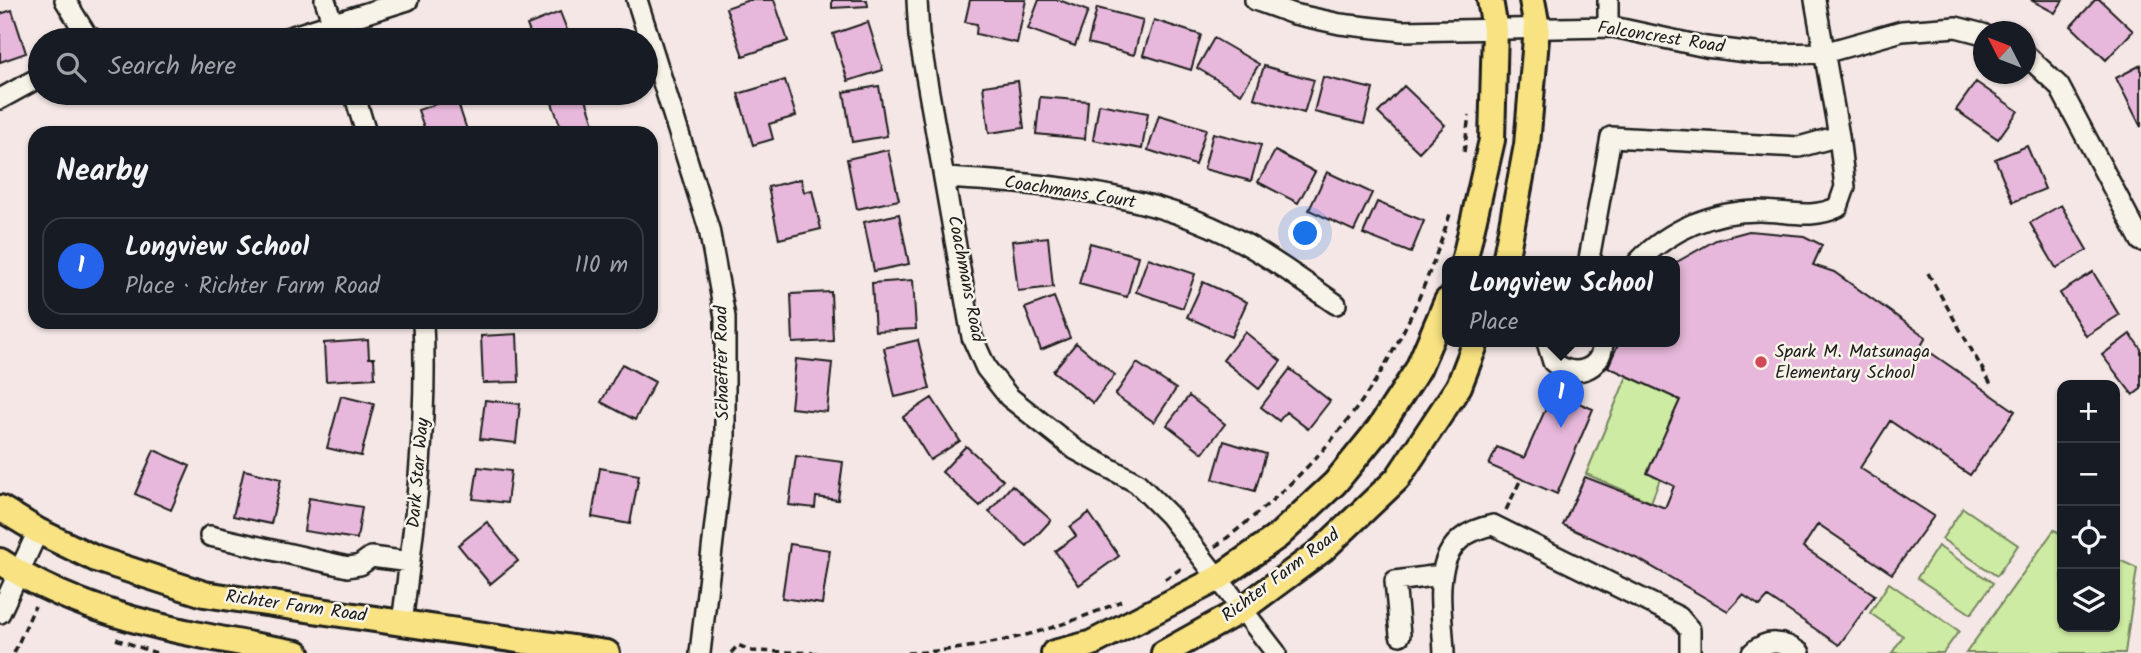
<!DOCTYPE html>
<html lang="en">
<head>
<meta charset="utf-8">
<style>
  :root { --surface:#171b24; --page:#20242c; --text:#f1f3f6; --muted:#9ea1a6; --line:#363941; --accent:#2563eb }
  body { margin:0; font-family:Kalam,sans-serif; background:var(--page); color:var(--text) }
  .controls { position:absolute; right:21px; bottom:21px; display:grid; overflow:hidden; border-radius:14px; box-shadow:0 2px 5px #0004 }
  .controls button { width:63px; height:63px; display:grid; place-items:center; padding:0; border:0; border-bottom:2px solid var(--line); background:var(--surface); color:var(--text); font:35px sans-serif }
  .compass { position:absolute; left:1973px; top:21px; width:63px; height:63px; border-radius:50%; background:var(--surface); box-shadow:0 2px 5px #0004; rotate:312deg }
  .you { position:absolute; left:1306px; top:234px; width:24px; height:24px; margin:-18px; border:5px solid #fff; border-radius:50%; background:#1a73e8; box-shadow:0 0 0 10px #1a73e833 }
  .badge { display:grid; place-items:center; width:46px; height:46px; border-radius:50%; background:var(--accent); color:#fff; font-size:23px; font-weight:700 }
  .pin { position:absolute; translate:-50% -58px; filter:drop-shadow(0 2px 4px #0008) }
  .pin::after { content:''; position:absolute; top:37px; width:24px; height:21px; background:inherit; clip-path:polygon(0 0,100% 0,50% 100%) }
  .popup { position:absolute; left:1442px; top:256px; width:238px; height:91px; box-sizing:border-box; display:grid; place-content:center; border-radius:14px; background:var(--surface); filter:drop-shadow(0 2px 5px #0005); font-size:23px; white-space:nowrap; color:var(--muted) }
  .popup b { font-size:26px; color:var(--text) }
  .popup::after { content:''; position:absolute; left:50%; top:100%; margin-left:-14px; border:14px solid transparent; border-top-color:var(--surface) }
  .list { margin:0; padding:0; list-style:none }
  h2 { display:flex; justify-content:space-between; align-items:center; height:91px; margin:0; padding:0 28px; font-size:30px }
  h2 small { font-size:23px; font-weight:400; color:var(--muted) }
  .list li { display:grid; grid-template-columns:46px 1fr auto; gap:21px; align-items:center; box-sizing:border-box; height:98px; margin:0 14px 14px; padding:0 14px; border:2px solid var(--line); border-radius:21px }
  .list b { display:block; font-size:26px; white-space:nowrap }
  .list p { margin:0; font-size:23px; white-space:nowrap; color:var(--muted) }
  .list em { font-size:23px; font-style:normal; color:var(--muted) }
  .icon { flex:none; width:38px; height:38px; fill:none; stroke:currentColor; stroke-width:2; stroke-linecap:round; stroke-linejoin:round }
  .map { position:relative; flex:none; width:2141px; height:653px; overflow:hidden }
  .search { position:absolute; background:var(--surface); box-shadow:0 2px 5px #0004; left:28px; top:28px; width:630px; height:77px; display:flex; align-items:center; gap:18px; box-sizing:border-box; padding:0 24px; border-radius:38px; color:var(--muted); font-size:26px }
  .panel { position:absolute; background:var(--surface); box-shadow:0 2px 5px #0004; left:28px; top:126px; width:630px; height:203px; border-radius:21px }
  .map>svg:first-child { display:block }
</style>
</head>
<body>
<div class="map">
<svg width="2141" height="653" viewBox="0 0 2141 653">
  <rect width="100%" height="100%" fill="#f4e7e5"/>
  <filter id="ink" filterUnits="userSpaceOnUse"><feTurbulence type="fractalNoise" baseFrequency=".0143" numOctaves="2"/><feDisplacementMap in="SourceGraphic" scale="14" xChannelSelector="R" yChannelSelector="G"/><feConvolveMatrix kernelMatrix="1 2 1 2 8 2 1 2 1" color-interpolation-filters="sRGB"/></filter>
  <g filter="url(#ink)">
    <path fill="#cdeba2" stroke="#74845f" stroke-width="2" d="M1627,376l53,24 -32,73 12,6 -9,23 -65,-28z
      M1963,508l55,37 -21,31 -55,-37z
      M2054,530l8,4v93h53v-69l22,10 -12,85h-159z
      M1938,546l55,37 -22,31 -54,-36z
      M1889,583l70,48 -16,22h-51l11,-17 -33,-23z"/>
    <path fill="#e7b8db" stroke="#1c1c1c" stroke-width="2" d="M749,0h25l14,41 -45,15 -17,-48z
      M832,0h35l1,6 -36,2z
      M970,0h56l-9,43 -41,-9 1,-10 -12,-2z
      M1039,0h20l29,11 -13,35 -47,-17z
      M2031,0h32l-8,13z
      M2095,0h5l33,31 -27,29 -35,-34z
      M1097,8l46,12 -9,35 -46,-12z
      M12,10l14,43 -26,9v-48z
      M560,12l11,28h-38l-6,-15z
      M1154,20l47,15 -10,35 -48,-15z
      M868,22l15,48 -35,11 -15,-47z
      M1214,38l45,26 -18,30 -44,-26z
      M2141,65v62l-25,-49z
      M1264,66l50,14 -10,33 -50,-15z
      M1323,77l50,12 -9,35 -50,-12z
      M785,80l11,36 -27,8 4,15 -20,6 -15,-51z
      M1018,81l6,47 -35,5 -6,-47z
      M1976,82l42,29 -20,28 -42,-29z
      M879,86l8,50 -35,6 -8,-50z
      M1404,86l41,39 -26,27 -41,-39z
      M414,93h22l-21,5z
      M584,93l13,40h-34l-11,-30z
      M456,97l12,36h-42l-8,-23z
      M1040,97l48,4 -3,38 -49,-5z
      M1099,104l49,9 -6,36 -49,-9z
      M1159,115l47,14 -11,36 -47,-15z
      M1213,133l48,12 -10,36 -47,-12z
      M2027,146l18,43 -32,13 -18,-43z
      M888,150l11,50 -42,9 -10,-50z
      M1275,151l40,21 -17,31 -40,-21z
      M1327,172l45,21 -18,38 -45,-21z
      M801,179l3,13 8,-2 9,39 -42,10 -11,-52z
      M1377,202l47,19 -13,32 -48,-19z
      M2061,205l26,45 -31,18 -26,-45z
      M899,214l10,50 -35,7 -10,-49z
      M1749,231l55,5 18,9 -9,20 21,7 92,65 -5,9 94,65 -45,64 -80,-54 -30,47 74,48 -42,58 -74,-50 -15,23 72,48 -36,50 -71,-48 -8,9 -17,-11 -15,16 -88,-51 -77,-35 22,-48 80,31 9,-22 -27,-13 33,-73 -72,-33 11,-25h56v-79l41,-23z
      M1048,237l5,50 -35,4 -6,-50z
      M1090,243l48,13 -11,41 -48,-13z
      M1148,258l47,16 -12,34 -47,-16z
      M2093,272l26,43 -33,21 -26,-43z
      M913,280l3,49 -41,2 -3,-48z
      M1203,282l44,20 -16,35 -44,-20z
      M831,292l2,49 -40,2 -2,-49z
      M1054,297l16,41 -29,12 -16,-42z
      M1245,332l36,29 -22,28 -36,-29z
      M517,334l2,48 -36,1 -2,-47z
      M2130,334l11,15v40l-8,6 -31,-40z
      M368,340l1,18h5l1,20 -49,3 -2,-38z
      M918,340l12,49 -35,8 -11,-49z
      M1076,343l39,32 -22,28 -40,-32z
      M796,359l36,4 -5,49 -36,-4z
      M1137,363l39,26 -22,33 -39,-27z
      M622,364l33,18 -20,38 -34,-18z
      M1290,369l40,32 -22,28 -22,-17 -7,9 -18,-14z
      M1553,392l40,17 -36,85 -68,-29 8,-18 27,11z
      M341,396l33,8 -13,52 -34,-8z
      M1189,396l36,28 -22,29 -36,-28z
      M932,398l28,43 -30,19 -27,-43z
      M485,400l35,4 -4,39 -36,-4z
      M1224,441l42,13 -11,37 -42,-12z
      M966,446l37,34 -23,26 -38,-34z
      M154,450l36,16 -19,44 -36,-16z
      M796,456l47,6 -5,38 -22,-3 -1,11 -26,-3z
      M478,467l33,4 -4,32 -34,-4z
      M600,468l39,7 -9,49 -38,-7z
      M244,470l37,9 -10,45 -38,-8z
      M1012,485l39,35 -24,26 -38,-34z
      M309,498l53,9 -5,32 -53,-8z
      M1089,513l30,43 -40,29 -24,-34 21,-15 -6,-9z
      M487,522l31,39 -28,23 -32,-39z
      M790,544l40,6 -8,54 -40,-6z"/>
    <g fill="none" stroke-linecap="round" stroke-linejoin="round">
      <defs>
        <path id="minor" d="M65,0l22,36 9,4
          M325,0l13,40
          M637,0l72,229 16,88v120l-25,216
          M917,0l2,36 53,301 14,31 23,29 67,53 61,33 32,32 107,138
          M1255,0l39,14 46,10 62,7 211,-4 93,20 57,7 61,-1 78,-22 54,-4 27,7
          M1608,0v27
          M280,40l128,-40
          M2025,54l34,32 82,155
          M354,93l12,40
          M0,99l40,-22
          M946,178c100,6 207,14 296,64 33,18 63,41 94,62
          M1593,262l-4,-3 22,-122 188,10 40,-11
          M1638,262c32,-33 75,-51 121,-51 28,0 53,9 79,-4l7,-20 -6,-51 -24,-136
          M1547,342l6,20c21,17 49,9 50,-20
          M210,536l138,31 12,-2 11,-8 39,5
          M0,613l38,-82
          M402,623c13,-100 26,-200 21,-301
          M1400,635l-5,-54 46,-6
          M1444,653c-2,-53 -19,-115 49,-128l186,92 11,13v23
          M1752,653c15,-15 32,-12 48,0"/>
        <path id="major" d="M1464,262l28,-122 3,-111 -5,-29
          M1505,262l22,-117 10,-118 -5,-27
          M0,508l38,23 58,28 108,35 403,59
          M0,561c86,58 197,74 297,92
          M1054,653l36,-9 127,-65 61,-43 57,-53 44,-54 39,-60 29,-68
          M1164,653l77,-43 81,-60 75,-71 62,-93 17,-44"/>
      </defs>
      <use href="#minor" stroke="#1c1c1c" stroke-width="24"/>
      <use href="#major" stroke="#1c1c1c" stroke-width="30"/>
      <path stroke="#1c1c1c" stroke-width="3.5" stroke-dasharray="7 5" stroke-linecap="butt" d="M1464,152l5,-37
        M1928,273l64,113
        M1506,510l15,-31
        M1215,547c126,-95 187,-183 235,-333
        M1165,579l20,-13
        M116,639l40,14
        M14,653l21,-47
        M731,653l7,-8 14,6 69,2
        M907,653c74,-3 146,-21 214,-52"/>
      <use href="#minor" stroke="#f7f3e8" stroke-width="19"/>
      <use href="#major" stroke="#f8e281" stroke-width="24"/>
    </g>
  </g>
  <circle fill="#d1495b" stroke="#f7f3e8" stroke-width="2.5" cx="1761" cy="362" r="7"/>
  <g text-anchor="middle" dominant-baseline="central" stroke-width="5" stroke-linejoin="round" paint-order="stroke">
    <g font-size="18" fill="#1c1c1c" stroke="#f7f3e8">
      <text transform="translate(1661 38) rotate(9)">Falconcrest Road</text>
      <text transform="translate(1070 193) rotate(9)">Coachmans Court</text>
      <text transform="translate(965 279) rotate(79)">Coachmans Road</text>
      <text transform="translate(723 363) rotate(-91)">Schaeffer Road</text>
      <text transform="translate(419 473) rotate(-85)">Dark Star Way</text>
      <text transform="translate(1281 576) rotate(-37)">Richter Farm Road</text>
      <text transform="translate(296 607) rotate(8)">Richter Farm Road</text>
    </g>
    <g font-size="18" fill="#1c1c1c" stroke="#f7f3e8" text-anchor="start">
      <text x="1775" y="352">Spark M. Matsunaga<tspan x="1775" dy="21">Elementary School</tspan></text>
    </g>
  </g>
</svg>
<div class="controls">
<button>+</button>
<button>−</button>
<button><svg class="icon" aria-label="locate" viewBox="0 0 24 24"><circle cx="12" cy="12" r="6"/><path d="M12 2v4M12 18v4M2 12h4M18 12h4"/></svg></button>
<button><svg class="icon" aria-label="layers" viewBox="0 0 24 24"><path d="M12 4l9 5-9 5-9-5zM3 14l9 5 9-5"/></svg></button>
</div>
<svg class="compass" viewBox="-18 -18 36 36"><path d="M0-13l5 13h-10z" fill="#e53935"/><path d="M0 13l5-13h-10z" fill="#9ea1a6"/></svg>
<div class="you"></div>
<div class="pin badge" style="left:1561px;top:428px">1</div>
<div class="popup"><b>Longview School</b>Place</div>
<div class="search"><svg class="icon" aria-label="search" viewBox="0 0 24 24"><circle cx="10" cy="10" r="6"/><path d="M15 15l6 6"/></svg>Search here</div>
<section class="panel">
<h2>Nearby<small></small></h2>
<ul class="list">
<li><span class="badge">1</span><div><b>Longview School</b><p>Place · Richter Farm Road</p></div><em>110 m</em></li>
</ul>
</section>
</div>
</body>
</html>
